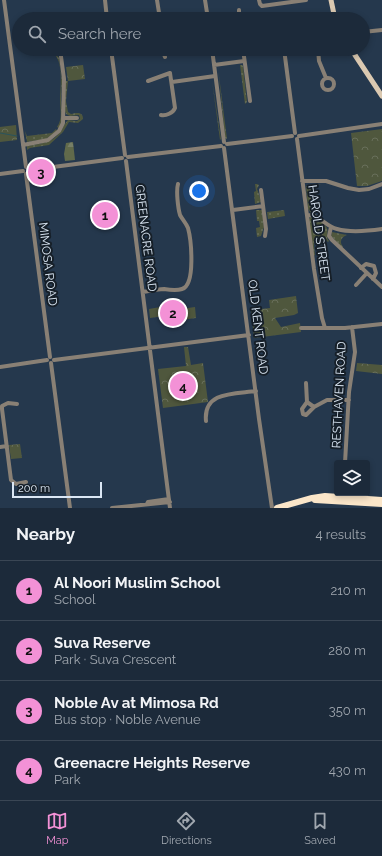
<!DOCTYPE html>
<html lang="en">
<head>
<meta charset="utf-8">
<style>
  :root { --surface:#1c2a3a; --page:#293645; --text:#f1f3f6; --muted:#a0a7af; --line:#3a4654; --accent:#f391d6 }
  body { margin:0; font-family:Raleway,sans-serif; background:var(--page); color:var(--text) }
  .controls { position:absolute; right:12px; bottom:12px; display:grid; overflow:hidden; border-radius:4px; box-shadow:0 2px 6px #0003 }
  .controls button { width:36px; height:36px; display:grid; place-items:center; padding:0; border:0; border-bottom:1px solid var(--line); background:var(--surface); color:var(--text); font:20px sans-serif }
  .scale { position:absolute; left:12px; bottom:10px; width:90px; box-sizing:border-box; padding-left:4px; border:2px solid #dbe7f4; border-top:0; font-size:11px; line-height:14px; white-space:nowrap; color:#dbe7f4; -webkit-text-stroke:3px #161f28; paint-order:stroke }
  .you { position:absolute; left:199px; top:191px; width:14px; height:14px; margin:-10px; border:3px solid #fff; border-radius:50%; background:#1a73e8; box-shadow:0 0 0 6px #1a73e833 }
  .badge { display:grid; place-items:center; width:26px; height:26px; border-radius:50%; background:var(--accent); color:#111; font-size:13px; font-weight:700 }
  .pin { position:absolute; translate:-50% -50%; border:2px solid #fff; box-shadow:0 1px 4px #0006 }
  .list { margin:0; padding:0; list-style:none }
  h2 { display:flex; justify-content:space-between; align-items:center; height:52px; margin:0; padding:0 16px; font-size:17px }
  h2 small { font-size:13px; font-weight:400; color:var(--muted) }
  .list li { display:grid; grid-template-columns:26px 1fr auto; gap:12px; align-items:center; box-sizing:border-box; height:60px; padding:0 16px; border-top:1px solid var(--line) }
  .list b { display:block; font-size:15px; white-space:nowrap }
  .list p { margin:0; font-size:13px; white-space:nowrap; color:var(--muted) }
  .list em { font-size:13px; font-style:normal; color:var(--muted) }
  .icon { flex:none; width:22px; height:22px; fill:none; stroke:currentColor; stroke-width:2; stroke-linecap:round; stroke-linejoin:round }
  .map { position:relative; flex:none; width:382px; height:508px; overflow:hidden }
  .search { position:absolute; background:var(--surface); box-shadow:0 2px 6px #0003; left:12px; right:12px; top:12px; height:44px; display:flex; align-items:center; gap:10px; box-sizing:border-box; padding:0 14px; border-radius:22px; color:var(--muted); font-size:15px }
  .sheet { height:292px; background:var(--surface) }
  nav { display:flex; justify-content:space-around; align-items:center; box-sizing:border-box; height:56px; border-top:1px solid var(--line); background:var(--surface); font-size:11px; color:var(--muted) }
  nav a { display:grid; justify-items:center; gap:2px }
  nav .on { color:var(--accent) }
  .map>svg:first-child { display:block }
</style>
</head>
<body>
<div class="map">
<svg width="382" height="508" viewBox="0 0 382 508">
  <defs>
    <pattern id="grass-dots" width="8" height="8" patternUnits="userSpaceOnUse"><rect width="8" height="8" fill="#4f573d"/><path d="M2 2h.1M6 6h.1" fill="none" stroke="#686f5a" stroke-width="1.8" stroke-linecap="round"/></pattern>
    <pattern id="forest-firs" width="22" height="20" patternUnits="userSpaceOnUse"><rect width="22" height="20" fill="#616a4b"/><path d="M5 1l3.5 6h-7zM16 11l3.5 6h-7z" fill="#777f66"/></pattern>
    <pattern id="park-crowns" width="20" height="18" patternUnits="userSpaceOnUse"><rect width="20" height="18" fill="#4f573d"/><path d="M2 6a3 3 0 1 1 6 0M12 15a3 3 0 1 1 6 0" fill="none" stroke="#686f5a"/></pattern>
  </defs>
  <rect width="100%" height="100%" fill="#25384d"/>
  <path fill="url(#grass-dots)" d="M54,49l1,4 4,5 3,22 -1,20 2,18 -4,10 -2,-1c6,-9 3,-17 3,-27 0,-13 4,-37 -6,-46z
    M61,49l5,32h2l-2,20 2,11 3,2c5,-1 12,-3 12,5l-5,4 -9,-1 -6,10 -14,13 -19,3 -3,2v-4c15,-3 24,-2 34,-15 2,-4 4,-8 7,-11l9,1 3,-2 -1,-4 -9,1 -4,-2 -1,-3z
    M240,65h2l1,1 4,36 -2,2z
    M218,67v1l9,71 -2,-1z
    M212,80l9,59 -1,1z
    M56,129l1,2 -11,8 -19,3 -2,-11 2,5 25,-3z
    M255,184h2l2,1 -2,4 2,5 2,8 -6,2 -1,-12 2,-1z
    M321,184c-10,3 -11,9 -8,18h-5l5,9 -2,2 -3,-4 -2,-23z
    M256,210h6l2,17 -3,9 -4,1 -1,-9 4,-1 -1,-6h-2z
    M284,210l1,6 -17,3 -1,-7z
    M311,217c4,1 14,7 16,11 2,5 -2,7 2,13l-1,1 -3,-3 -5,-2 -5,3 -1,5 1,10 -2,1 -4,-37z
    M332,232l15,3c-6,2 -8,7 -4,12l-1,1 -11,-12z"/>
  <path fill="url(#forest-firs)" d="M73,142l2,18 -10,1 -1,-7 2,-11z"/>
  <path fill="url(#park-crowns)" d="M83,65l2,14 -17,2 -2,-14z
    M16,125l1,15 -17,2v-15z
    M382,129v52l-15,5h-10l-6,-53z
    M296,296l2,17 -4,2 -19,3 6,9 19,-4 1,9 -47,6 -3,-28 19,-2 -1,-8z
    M166,306v3l8,1 21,-3 1,11 -23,3 -1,-6 -22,3 -1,-9z
    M184,347h4l3,18 12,-2 5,39 -45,6 -5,-39 28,-3z
    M357,363l25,2v9l-26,-3z
    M20,444l2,14 -11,1 -2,-14z"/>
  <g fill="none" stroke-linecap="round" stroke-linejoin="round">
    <path stroke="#2a545d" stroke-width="1" d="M0,133l17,3"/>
    <path stroke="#898075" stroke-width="4" d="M4,0l22,167
      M105,0l2,19
      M157,0l3,19
      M205,0l3,19
      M259,0l1,4 2,2 44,-6
      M239,19v-9
      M363,32l19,-2
      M111,49l14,106
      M162,49l3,8
      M212,49l12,93
      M243,49l7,52
      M284,49l11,84
      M318,49l1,12 7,17
      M214,65l30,-4
      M322 84a6 6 0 1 1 12 0a6 6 0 1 1-12 0Z
      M148,81l22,-8 5,35c-2,5 -9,8 -14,7
      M172,82l43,-6
      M64,118h13
      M299,136l83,-12
      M297,139l17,130 8,49 3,10
      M227,144l65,-8
      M23,145l25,-5 11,-9 4,-8 1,-44 -4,-30
      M224,148l35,271 13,89
      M128,157l93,-11
      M126,161l44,347
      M30,170l92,-12
      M0,174l23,-3
      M26,174l24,183
      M302,181h24l22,7 11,2 10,-1 13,-5
      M261,190l5,39 -1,7
      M233,210l30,-4
      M307,215c12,-1 18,11 30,14 14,4 31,2 45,0
      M331,227l-2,9 3,4 50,47
      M361,268l5,-4 8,2 2,7 -3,6
      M356,285l11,-12
      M143,292c7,-1 14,-3 21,-3 6,1 12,2 18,0 14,-4 9,-50 6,-61 -2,-5 -6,-9 -8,-13 -2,-7 -4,-24 -2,-31
      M301,328h44l37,-4
      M54,360l195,-25
      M51,363l19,145
      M0,367l47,-7
      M306,383l1,19 7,5 13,-7h22
      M307,402l-5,7 1,5 3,1 8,-8
      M17,404l-9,-1 -6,3v3l9,71 5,4 10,-2
      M206,421c-3,-30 29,-27 50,-30
      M0,447l7,-1
      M345,463l4,-71 6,-40 -3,-25
      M147,504l1,-2 21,-3
      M112,508l58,-6"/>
    <path stroke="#dbc9b1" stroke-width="5" d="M331,0l4,19
      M351,49l31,47"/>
    <path stroke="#fbe6c9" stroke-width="6" d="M315,500l67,4
      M277,508l35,-10 13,-2 57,4"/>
  </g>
  <g text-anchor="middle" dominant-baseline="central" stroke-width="4" stroke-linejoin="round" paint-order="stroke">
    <g font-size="12" fill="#dbe7f4" stroke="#161f28">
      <text transform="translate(319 233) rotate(82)">HAROLD STREET</text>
      <text transform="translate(146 238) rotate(83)">GREENACRE ROAD</text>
      <text transform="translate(48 264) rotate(83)">MIMOSA ROAD</text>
      <text transform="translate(258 327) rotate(83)">OLD KENT ROAD</text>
      <text transform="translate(339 395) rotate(-87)">RESTHAVEN ROAD</text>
    </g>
  </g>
</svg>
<div class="controls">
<button><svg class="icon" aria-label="layers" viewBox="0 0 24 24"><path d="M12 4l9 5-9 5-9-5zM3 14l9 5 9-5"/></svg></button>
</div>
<div class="scale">200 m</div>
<div class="you"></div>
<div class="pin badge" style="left:105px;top:215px">1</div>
<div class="pin badge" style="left:173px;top:313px">2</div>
<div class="pin badge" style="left:41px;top:172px">3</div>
<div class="pin badge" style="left:183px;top:386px">4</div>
<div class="search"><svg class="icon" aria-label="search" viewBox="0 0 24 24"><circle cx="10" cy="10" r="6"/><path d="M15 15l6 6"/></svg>Search here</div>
</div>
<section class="sheet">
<h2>Nearby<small>4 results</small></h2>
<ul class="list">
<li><span class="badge">1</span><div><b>Al Noori Muslim School</b><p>School</p></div><em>210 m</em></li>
<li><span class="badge">2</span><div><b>Suva Reserve</b><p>Park · Suva Crescent</p></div><em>280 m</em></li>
<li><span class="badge">3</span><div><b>Noble Av at Mimosa Rd</b><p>Bus stop · Noble Avenue</p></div><em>350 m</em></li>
<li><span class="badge">4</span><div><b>Greenacre Heights Reserve</b><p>Park</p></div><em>430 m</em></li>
</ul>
</section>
<nav>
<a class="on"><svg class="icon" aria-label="map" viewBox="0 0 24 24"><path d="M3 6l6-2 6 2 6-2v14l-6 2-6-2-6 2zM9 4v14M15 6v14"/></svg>Map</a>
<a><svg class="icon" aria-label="directions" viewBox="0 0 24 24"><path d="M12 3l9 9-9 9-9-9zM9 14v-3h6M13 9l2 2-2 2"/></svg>Directions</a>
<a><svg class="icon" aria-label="saved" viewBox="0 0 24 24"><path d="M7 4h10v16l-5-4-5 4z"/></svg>Saved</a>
</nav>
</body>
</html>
